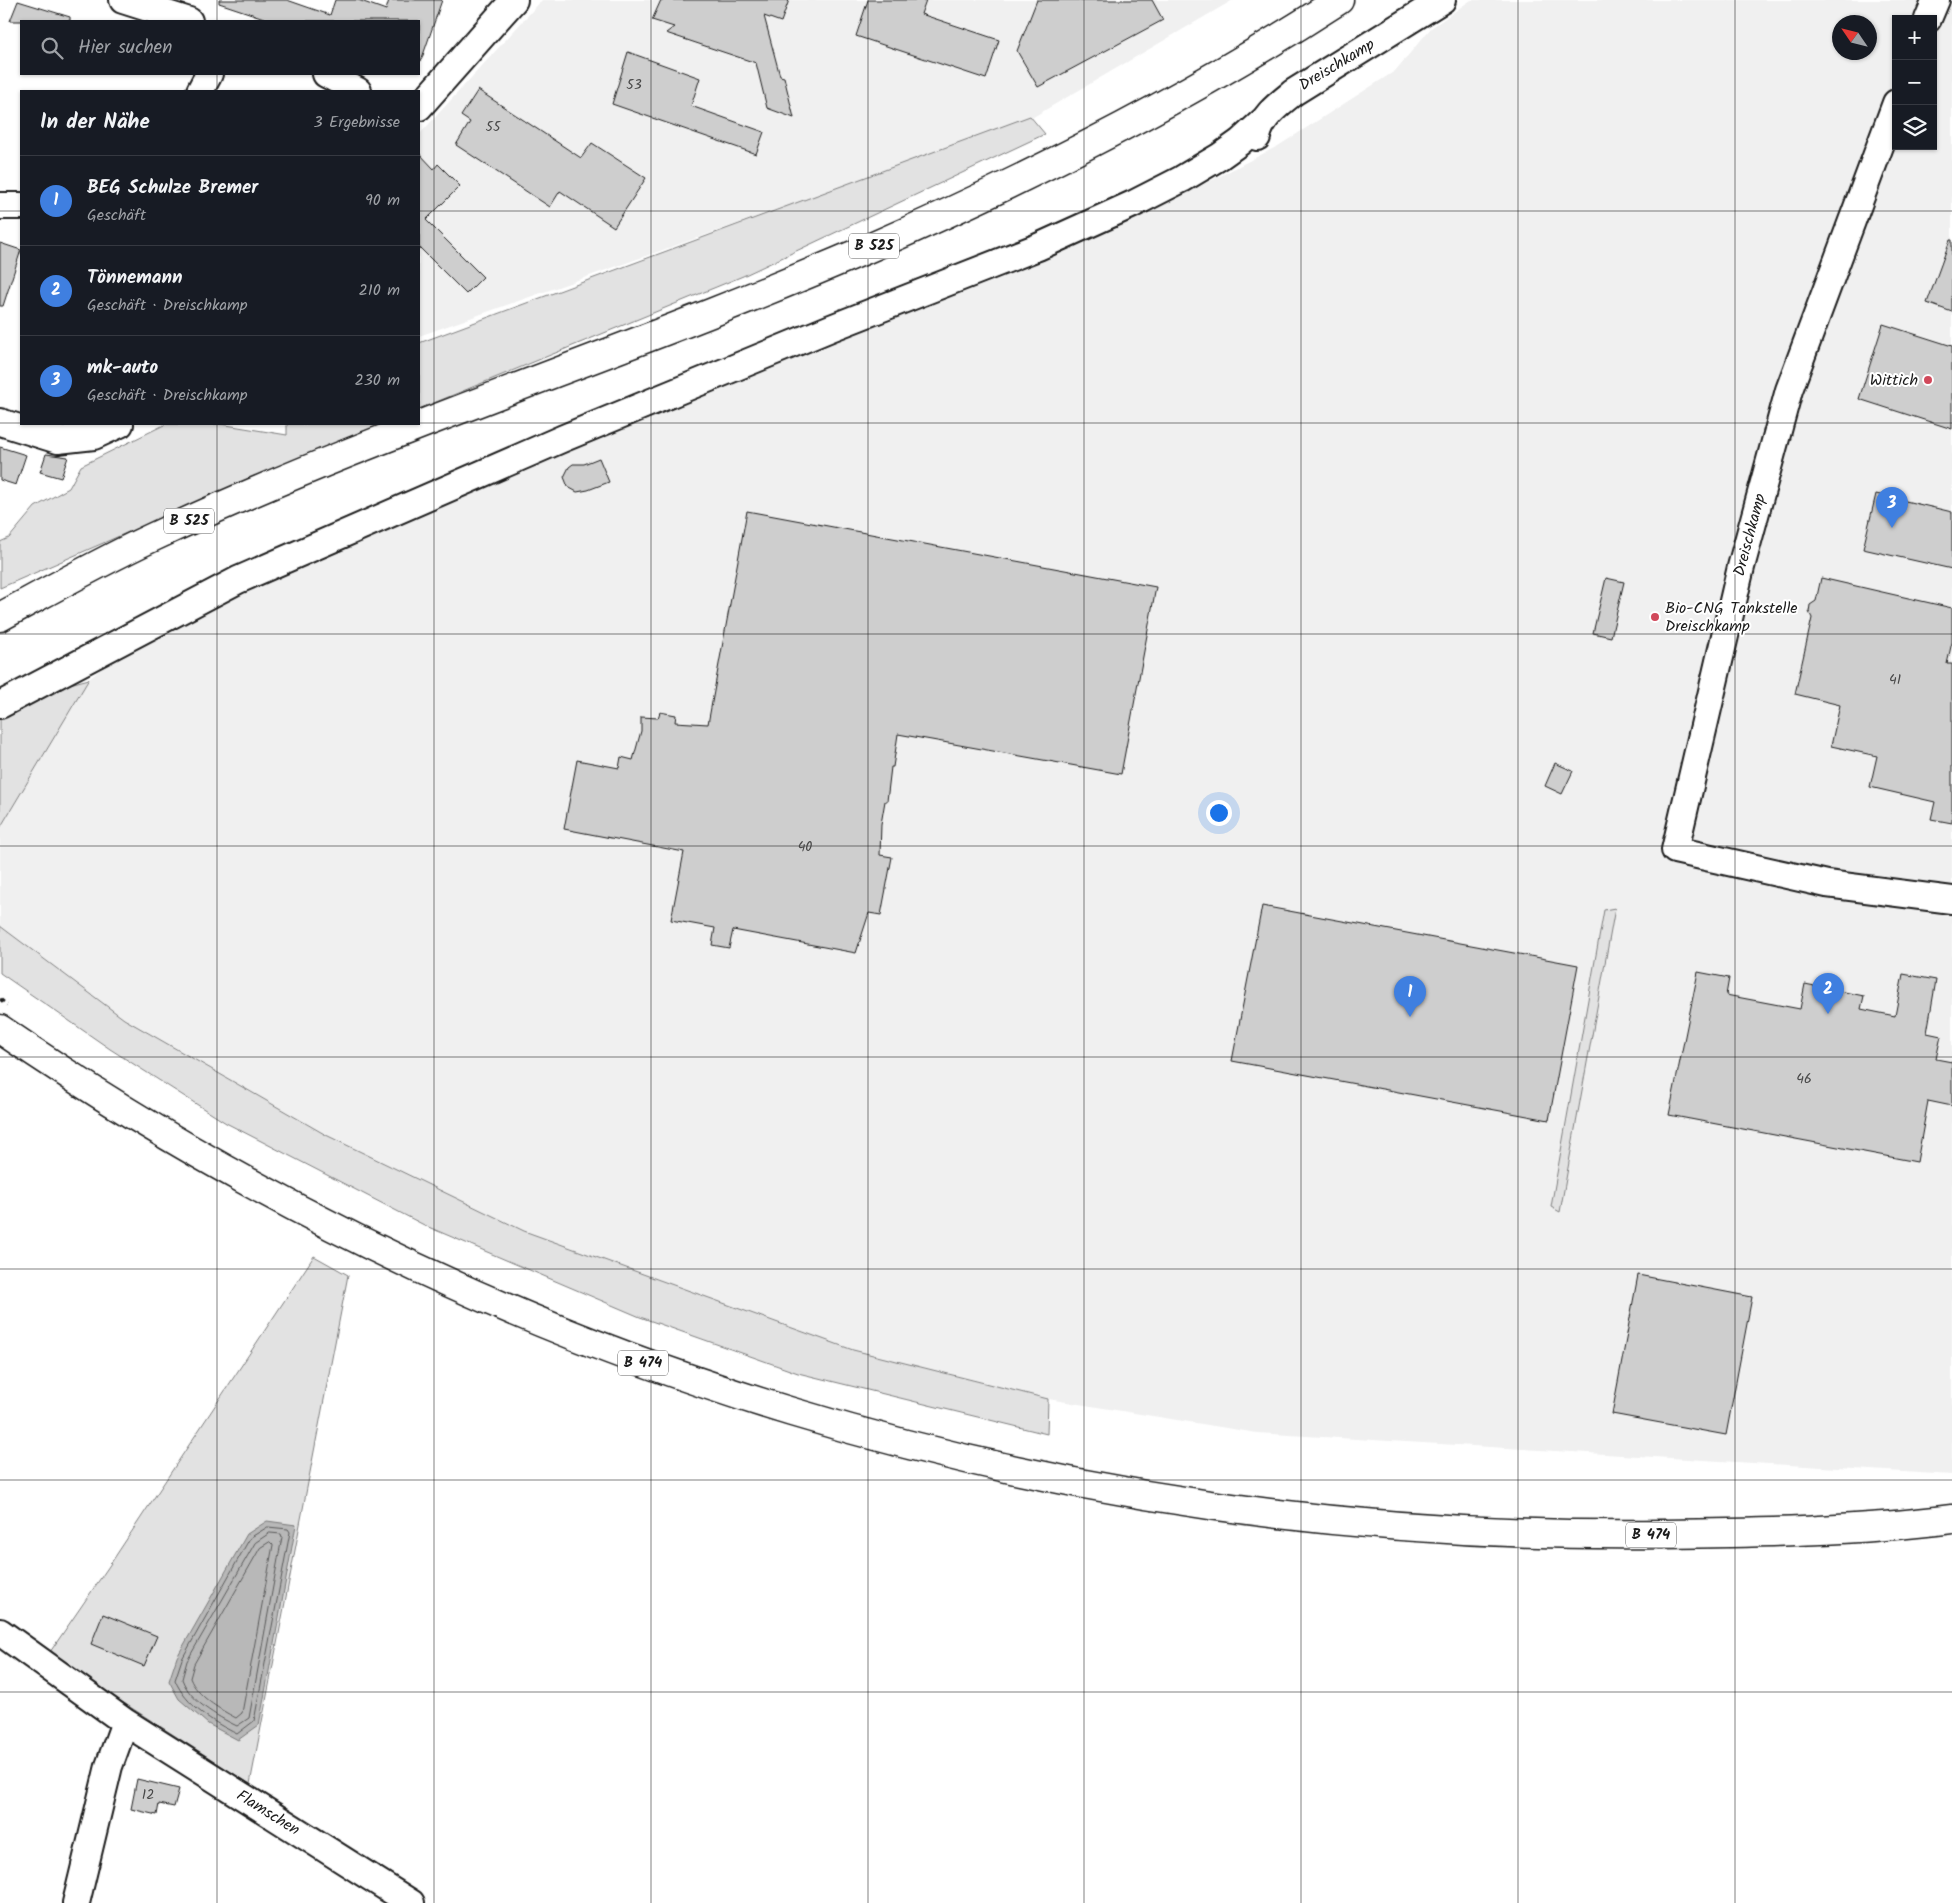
<!DOCTYPE html>
<html lang="de">
<head>
<meta charset="utf-8">
<style>
  :root { --surface:#171b24; --page:#20242c; --text:#f1f3f6; --muted:#9ea1a6; --line:#363941; --accent:#2563eb }
  body { margin:0; font-family:Kalam,sans-serif; background:var(--page); color:var(--text) }
  .controls { position:absolute; right:15px; top:15px; display:grid; overflow:hidden; border-radius:0px; box-shadow:0 1px 4px #0004 }
  .controls button { width:45px; height:45px; display:grid; place-items:center; padding:0; border:0; border-bottom:1px solid var(--line); background:var(--surface); color:var(--text); font:25px sans-serif }
  .compass { position:absolute; left:1832px; top:15px; width:45px; height:45px; border-radius:50%; background:var(--surface); box-shadow:0 1px 4px #0004; rotate:305deg }
  .you { position:absolute; left:1218px; top:812px; width:18px; height:18px; margin:-12px; border:4px solid #fff; border-radius:50%; background:#1a73e8; box-shadow:0 0 0 8px #1a73e833 }
  .badge { display:grid; place-items:center; width:32px; height:32px; border-radius:50%; background:var(--accent); color:#fff; font-size:16px; font-weight:700 }
  .pin { position:absolute; translate:-50% -41px; filter:drop-shadow(0 1px 2px #0008) }
  .pin::after { content:''; position:absolute; top:26px; width:18px; height:15px; background:inherit; clip-path:polygon(0 0,100% 0,50% 100%) }
  .list { margin:0; padding:0; list-style:none }
  h2 { display:flex; justify-content:space-between; align-items:center; height:65px; margin:0; padding:0 20px; font-size:21px }
  h2 small { font-size:16px; font-weight:400; color:var(--muted) }
  .list li { display:grid; grid-template-columns:32px 1fr auto; gap:15px; align-items:center; box-sizing:border-box; height:90px; padding:0 20px; border-top:1px solid var(--line) }
  .list b { display:block; font-size:19px; white-space:nowrap }
  .list p { margin:0; font-size:16px; white-space:nowrap; color:var(--muted) }
  .list em { font-size:16px; font-style:normal; color:var(--muted) }
  .icon { flex:none; width:28px; height:28px; fill:none; stroke:currentColor; stroke-width:2; stroke-linecap:round; stroke-linejoin:round }
  .map { position:relative; flex:none; width:1952px; height:1903px; overflow:hidden }
  .search { position:absolute; background:var(--surface); box-shadow:0 1px 4px #0004; left:20px; top:20px; width:400px; height:55px; display:flex; align-items:center; gap:12px; box-sizing:border-box; padding:0 18px; border-radius:0px; color:var(--muted); font-size:19px }
  .panel { position:absolute; background:var(--surface); box-shadow:0 1px 4px #0004; left:20px; top:90px; width:400px; height:335px; border-radius:0px }
  .map>svg:first-child { display:block }
</style>
</head>
<body>
<div class="map">
<svg width="1952" height="1903" viewBox="0 0 1952 1903">
  <rect width="100%" height="100%" fill="#fff"/>
  <filter id="ink" filterUnits="userSpaceOnUse"><feTurbulence type="fractalNoise" baseFrequency=".02" numOctaves="2"/><feDisplacementMap in="SourceGraphic" scale="10" xChannelSelector="R" yChannelSelector="G"/><feConvolveMatrix kernelMatrix="1 2 1 2 8 2 1 2 1" color-interpolation-filters="sRGB"/></filter>
  <g filter="url(#ink)">
    <path fill="#f0f0f0" fill-rule="evenodd" d="M542,0h691l-210,123 -604,213v-201z
      M1471,0h481v1475l-695,-42 -209,-34 -195,-49 -329,-119 -198,-96 -202,-116 -124,-93v-98l88,-148 52,-44 265,-120 434,-180 201,-76 114,-50 124,-64 117,-75 36,-43zM1896,19h37v127h-37zM1840,22h30v30h-30z"/>
    <path fill="#e2e2e2" stroke="#7f7f7f" d="M1030,116l15,18 -302,142 -324,133v-66z
      M166,424h54l67,11v-11h96l-87,35 -296,129v-46l9,-4 26,-31 34,-19 12,-22z
      M89,679l-89,149v-113l47,-25z
      M1615,908l-55,304 -9,-5 53,-297z
      M0,926l124,93 202,116 198,96 329,119 195,49 -1,35 -249,-61 -158,-56 -214,-91 -200,-103 -116,-74 -110,-76z
      M314,1256l34,19 -98,509 -134,-86 -66,-46 59,-86z"/>
    <path fill="#b8b8b8" stroke="#7a7a7a" d="M267,1521l29,4 -37,200 -21,15 -30,-16 -29,-25 -10,-18 8,-24 70,-123z"/>
    <g fill="none" stroke-linecap="round" stroke-linejoin="round">
      <path stroke="#5a5a5a" stroke-width="1" d="M268,1527l20,2 2,3 -36,189 -17,13c-24,-12 -51,-28 -62,-54l7,-21 68,-121z
        M270,1533l11,1 1,3 -33,181 -12,8c-21,-10 -47,-25 -55,-47l5,-18 68,-118z
        M270,1542l3,3 -31,168 -6,5c-17,-9 -39,-22 -46,-40l4,-14 66,-116z"/>
    </g>
    <path fill="#cecece" stroke="#1c1c1c" d="M219,0h68l43,15 5,-15h23l28,10 3,-10h53l-21,61h-2v-40h-146l-54,-18z
      M661,0h128l-8,22 -17,-6 16,60 4,1 10,41 -27,-10 -11,-45 -90,-30 8,-6 -22,-7z
      M868,0h58l-5,14 78,26 -13,39 -130,-43z
      M1037,0h115l11,20 -125,67 -21,-36z
      M18,1l52,16v4h-60z
      M628,52l72,26 -9,28 73,26 -8,22 -144,-50z
      M478,90l103,68 11,-15 54,35 -32,49 -54,-36 -10,16 -94,-62 14,-23 -9,-6z
      M419,153l15,16 4,-5 22,22 -34,34 57,57 -17,17 -47,-47z
      M1950,240h2v72l-25,-9z
      M0,243l21,7 -18,56h-3z
      M1883,324l69,22v83l-93,-30z
      M0,447l26,8 -10,30 -16,-5z
      M46,454l22,3 -7,21 -21,-6z
      M599,458l10,24 -21,8 -11,2 -9,-5 -4,-10 5,-10 4,-3h11z
      M1876,494l76,18v57l-89,-20z
      M747,511l409,76 -35,187 -223,-40 -5,33h-2l-4,34h-2l-4,23 -1,31 12,2 -11,58 -12,-2 -13,40 -123,-23 -4,18 -17,-3 3,-17 -44,-8 13,-68 -120,-23 13,-69 42,8 2,-11 12,3 8,-29v-14l17,1 2,-6 16,3 -1,7 33,2z
      M1606,578l18,4 -13,55 -18,-4z
      M1821,578l131,30v34l-5,22h5v159l-21,-4 4,-17 -65,-15 7,-31 -46,-10 9,-41 -45,-11 17,-76 -3,-6 1,-7 6,-4z
      M1555,763l18,8 -11,23 -17,-8z
      M1262,906l316,59 -29,155 -317,-59z
      M1698,972l31,6 -3,17 74,14 5,-25 59,12 -3,13 34,7 8,-42 33,6 -9,53 14,3 -5,23 16,3v44l-24,-5 -11,61 -248,-47z
      M1638,1275l114,22 -26,138 -114,-21z
      M103,1614l54,22 -13,30 -53,-22z
      M137,1779l42,10 -5,18 -15,-3 -2,11 -26,-6z"/>
    <g fill="none" stroke-linecap="round" stroke-linejoin="round">
      <defs>
        <path id="minor" d="M123,0l66,21
          M1928,19l8,-19
          M326,74l32,17
          M200,91l9,-17
          M1896,103l-107,287 -48,177 -66,283 152,34 125,16
          M419,107l95,-107
          M1257,137c4,-20 22,-33 37,-45l148,-92
          M0,206h21
          M0,422l58,18 36,-4 26,-12
          M0,705l238,-125 326,-142 267,-110 207,-81 95,-43 49,-25 37,-22 21,-15 23,-21
          M0,1632l125,90
          M76,1903l33,-137 16,-44 286,181"/>
        <path id="major" d="M0,617c50,-27 100,-55 151,-79 233,-109 480,-187 716,-289 163,-71 323,-152 472,-249
          M0,1029c497,340 1061,513 1663,505 96,-1 194,-3 289,-15"/>
      </defs>
      <use href="#minor" stroke="#1c1c1c" stroke-width="30"/>
      <use href="#major" stroke="#1c1c1c" stroke-width="31"/>
      <path stroke="#1c1c1c" stroke-width="3" stroke-dasharray="5 4" stroke-linecap="butt" d="M0,999l7,6"/>
      <use href="#minor" stroke="#fff" stroke-width="26"/>
      <use href="#major" stroke="#fff" stroke-width="28"/>
    </g>
  </g>
  <path fill="none" stroke="#1c1c1c" stroke-width="1" stroke-opacity="0.55" d="M217,0v21M434,0v1903M651,0v1903M868,0v1903M1084,0v1903M1301,0v1903M1518,0v1903M1735,0v1903M217,74v17M0,211h21M419,211h1533M0,423h21M419,423h1533M217,424v1479M0,634h1952M0,846h1952M0,1057h1952M0,1269h1952M0,1480h1952M0,1692h1952"/>
  <g fill="#d1495b" stroke="#fff" stroke-width="2">
    <circle cx="1928" cy="380" r="5"/>
    <circle cx="1655" cy="617" r="5"/>
  </g>
  <g text-anchor="middle" dominant-baseline="central" stroke-width="4" stroke-linejoin="round" paint-order="stroke">
    <g font-size="14" fill="#484848">
      <text x="634" y="85">53</text>
      <text x="493" y="127">55</text>
      <text x="1895" y="680">41</text>
      <text x="805" y="847">40</text>
      <text x="1804" y="1079">46</text>
      <text x="148" y="1795">12</text>
    </g>
    <g fill="#fff" stroke="#606060" stroke-width="1">
      <rect x="849" y="233.5" width="50" height="25" rx="4"/>
      <rect x="164" y="508.5" width="50" height="25" rx="4"/>
      <rect x="618" y="1350.5" width="50" height="25" rx="4"/>
      <rect x="1626" y="1522.5" width="50" height="25" rx="4"/>
    </g>
    <g font-size="15" font-weight="bold" fill="#1c1c1c">
      <text x="874" y="246">B 525</text>
      <text x="189" y="521">B 525</text>
      <text x="643" y="1363">B 474</text>
      <text x="1651" y="1535">B 474</text>
    </g>
    <g font-size="16" fill="#1c1c1c" stroke="#fff">
      <text transform="translate(1337 65) rotate(-31)">Dreischkamp</text>
      <text transform="translate(1750 535) rotate(-75)">Dreischkamp</text>
      <text transform="translate(268 1813) rotate(32)">Flamschen</text>
    </g>
    <g font-size="16" fill="#1c1c1c" stroke="#fff" text-anchor="end">
      <text x="1918" y="380">Wittich</text>
      <text x="1665" y="608" text-anchor="start">Bio-CNG Tankstelle<tspan x="1665" dy="18">Dreischkamp</tspan></text>
    </g>
  </g>
</svg>
<div class="controls">
<button>+</button>
<button>−</button>
<button><svg class="icon" aria-label="layers" viewBox="0 0 24 24"><path d="M12 4l9 5-9 5-9-5zM3 14l9 5 9-5"/></svg></button>
</div>
<svg class="compass" viewBox="-18 -18 36 36"><path d="M0-13l5 13h-10z" fill="#e53935"/><path d="M0 13l5-13h-10z" fill="#9ea1a6"/></svg>
<div class="you"></div>
<div class="pin badge" style="left:1410px;top:1017px;background:#3f7fe0">1</div>
<div class="pin badge" style="left:1828px;top:1014px;background:#3f7fe0">2</div>
<div class="pin badge" style="left:1892px;top:528px;background:#3f7fe0">3</div>
<div class="search"><svg class="icon" aria-label="search" viewBox="0 0 24 24"><circle cx="10" cy="10" r="6"/><path d="M15 15l6 6"/></svg>Hier suchen</div>
<section class="panel">
<h2>In der Nähe<small>3 Ergebnisse</small></h2>
<ul class="list">
<li><span class="badge" style="background:#3f7fe0">1</span><div><b>BEG Schulze Bremer</b><p>Geschäft</p></div><em>90 m</em></li>
<li><span class="badge" style="background:#3f7fe0">2</span><div><b>Tönnemann</b><p>Geschäft · Dreischkamp</p></div><em>210 m</em></li>
<li><span class="badge" style="background:#3f7fe0">3</span><div><b>mk-auto</b><p>Geschäft · Dreischkamp</p></div><em>230 m</em></li>
</ul>
</section>
</div>
</body>
</html>
